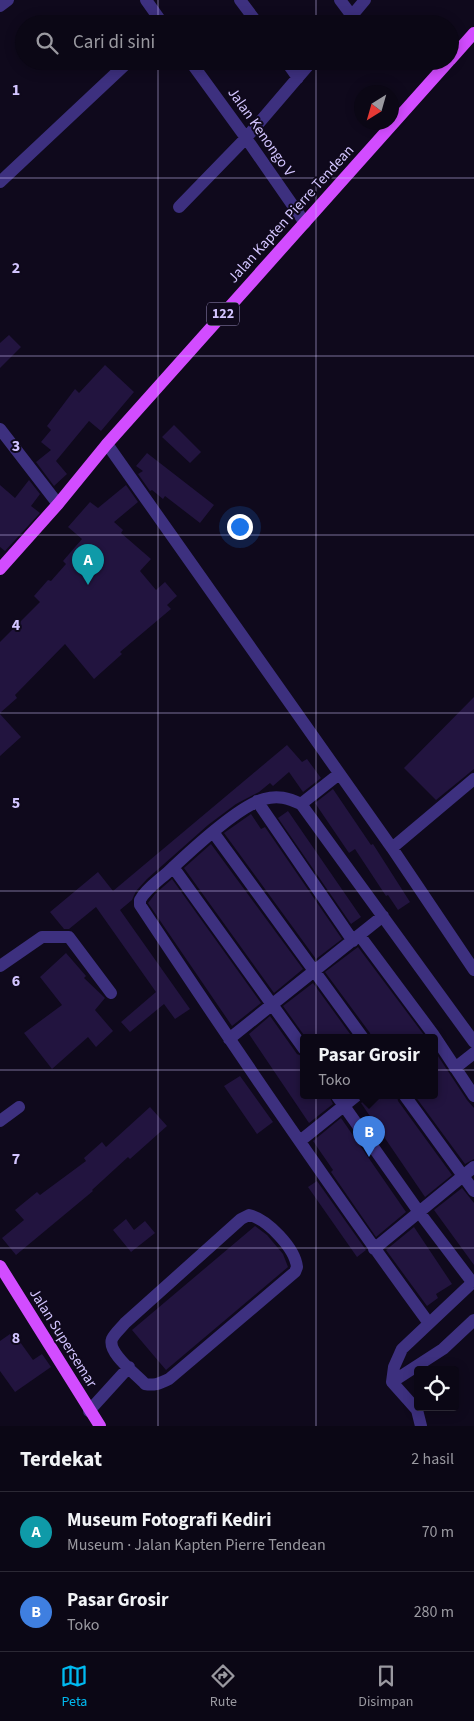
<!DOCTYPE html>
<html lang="id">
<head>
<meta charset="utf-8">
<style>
  :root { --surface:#0b0715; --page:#191522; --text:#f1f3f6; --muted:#9a99a0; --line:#2b2834; --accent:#00baf0 }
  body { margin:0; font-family:"Source Sans 3",sans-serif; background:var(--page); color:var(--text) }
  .controls { position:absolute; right:15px; bottom:15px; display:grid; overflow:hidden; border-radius:5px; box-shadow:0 2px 12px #0003 }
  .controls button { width:45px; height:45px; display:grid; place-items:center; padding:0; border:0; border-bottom:1px solid var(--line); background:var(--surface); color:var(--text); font:25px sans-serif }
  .compass { position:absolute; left:354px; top:85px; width:45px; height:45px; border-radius:50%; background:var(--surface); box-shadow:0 2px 12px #0003; rotate:217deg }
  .you { position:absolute; left:239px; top:526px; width:18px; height:18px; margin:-12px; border:4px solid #fff; border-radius:50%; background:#1a73e8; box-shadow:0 0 0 8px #1a73e833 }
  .badge { display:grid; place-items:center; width:32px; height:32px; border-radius:50%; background:var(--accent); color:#fff; font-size:16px; font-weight:700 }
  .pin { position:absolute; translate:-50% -41px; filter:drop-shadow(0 1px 2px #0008) }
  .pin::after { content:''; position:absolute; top:26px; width:18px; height:15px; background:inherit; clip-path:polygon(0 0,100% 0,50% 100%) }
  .popup { position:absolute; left:300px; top:1034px; width:138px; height:65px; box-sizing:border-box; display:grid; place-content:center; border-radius:5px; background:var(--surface); filter:drop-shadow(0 1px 4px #0005); font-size:16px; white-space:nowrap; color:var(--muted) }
  .popup b { font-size:19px; color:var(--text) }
  .popup::after { content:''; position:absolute; left:50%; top:100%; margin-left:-10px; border:10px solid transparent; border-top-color:var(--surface) }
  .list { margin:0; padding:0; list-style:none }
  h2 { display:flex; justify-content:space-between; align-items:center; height:65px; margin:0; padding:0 20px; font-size:21px }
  h2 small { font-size:16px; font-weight:400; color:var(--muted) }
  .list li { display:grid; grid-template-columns:32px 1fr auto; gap:15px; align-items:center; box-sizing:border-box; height:80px; padding:0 20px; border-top:1px solid var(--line) }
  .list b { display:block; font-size:19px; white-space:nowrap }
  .list p { margin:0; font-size:16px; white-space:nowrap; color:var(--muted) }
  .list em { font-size:16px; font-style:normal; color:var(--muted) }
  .icon { flex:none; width:28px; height:28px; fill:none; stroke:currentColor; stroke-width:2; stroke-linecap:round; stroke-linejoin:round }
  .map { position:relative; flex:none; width:474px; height:1426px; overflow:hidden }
  .search { position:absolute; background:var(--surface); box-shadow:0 2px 12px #0003; left:15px; right:15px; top:15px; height:55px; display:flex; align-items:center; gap:12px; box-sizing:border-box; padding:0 18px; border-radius:28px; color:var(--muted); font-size:19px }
  .sheet { height:225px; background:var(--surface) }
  nav { display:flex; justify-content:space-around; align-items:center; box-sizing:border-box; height:70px; border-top:1px solid var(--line); background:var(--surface); font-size:14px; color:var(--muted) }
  nav a { display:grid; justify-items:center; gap:2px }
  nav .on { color:var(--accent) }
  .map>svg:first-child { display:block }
</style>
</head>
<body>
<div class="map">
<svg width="474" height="1426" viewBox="0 0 474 1426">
  <rect width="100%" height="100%" fill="#0f091c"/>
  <path fill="#22143f" d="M9,335l12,12 -21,21v-25z
    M105,365l29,27 -33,39 -12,-10 -33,40 11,13 -13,12 -18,-24 15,-12 -10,-8 10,-12 -4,-4 28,-37 4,4z
    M174,425l27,27 -11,11 -28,-26z
    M147,453l67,52 -14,18 -35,-27 -2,3 -11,-9 -2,1 -12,-17 5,-3 -7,-5z
    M29,480l11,14 -9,12 9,7 -35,38 -5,-4v-62l15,13z
    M126,485l12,17 -24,20 9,8 -2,3 30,26 -11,12 16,19 9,-8 12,14 -10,9 4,4 -51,43 2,2 -28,25 -29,-35 -50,51 2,3 -17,15v-71l40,-40 -6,-6 14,-16 3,1 15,-17 -3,-3 19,-22 -14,-12 22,-25 8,6z
    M474,697v72l-38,31 -32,-32z
    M0,714l21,23 -21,19z
    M287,745l15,17 5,-3 14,19 -18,14 -14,-20 -16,14 -3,-3 -11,9 -23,12 -28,21 -61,54 -11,12 -4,9 -12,10 70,99 -15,10 -11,-15 -34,28 -9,-10 35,-30 -60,-85 -27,22h-5l-14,-17 48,-40 15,19z
    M333,789l38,56 2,-1 37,58 -12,8 -10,-15 -2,1 -31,-47 -6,4 -34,-50z
    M288,811l73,106 -10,7 -73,-106z
    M251,814l10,15 4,-2 77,112 -26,20 -92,-126z
    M211,844l92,125 -29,24 -90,-125z
    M172,879l89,124 -29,23 -84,-123 7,-9z
    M358,947l66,88 -4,3h-49l-1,-5 -45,-61z
    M66,953l20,23 -2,2 21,20 -10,12 18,21 -17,16 -8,-10 -36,32 -28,-36 38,-28 -22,-28z
    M313,983l40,55h-47l-23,-32z
    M270,1016l27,38 7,3v39h25l4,8 -24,19 -60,-89z
    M434,1050l33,50 7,8v51l-9,5 -50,-68h19z
    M240,1076l33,46 -16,12 -33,-48z
    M372,1096h25l1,5 54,74 -27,22 -64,-94z
    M150,1107l17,19 -37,33 -2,-2 -36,33 1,1 -77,64 -14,-17 22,-18 -9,-10 22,-18 3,3 46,-34 -2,-3 18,-16 4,5z
    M341,1118l65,94 -30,25 -45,-65 2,-2 -20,-29z
    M317,1181l49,69 -9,7 -49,-70z
    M462,1188l12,15v62l-40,-55z
    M126,1219l8,11 11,-9 10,12 -24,19 -18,-22z
    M255,1226l12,9 16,19 5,13 -122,103 -34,-40z
    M414,1227l38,57 -16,10 2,4 -11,8 -41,-56z
    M10,1334l7,10 3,-2 13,18 9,-6 9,13 -36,25 -15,-21v-30z"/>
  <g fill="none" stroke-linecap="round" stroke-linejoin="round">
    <path stroke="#3d307f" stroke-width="12" d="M146,0l17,24
      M240,0l18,24
      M340,0l12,16
      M0,6l8,-6
      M345,24l20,-24
      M190,61l56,77 59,85
      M286,61l12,17
      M0,182l129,-121
      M179,207l67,-69 66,-77
      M0,429l58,75
      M107,444l285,404 82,122
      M257,801l96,140
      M301,804l38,-30
      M213,832l150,206
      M392,848l82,-69
      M173,867l131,182
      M360,936l73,98 41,62
      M0,966l42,-29h27l42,56
      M229,1039l154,-123
      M455,1068l19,-15
      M337,1096l82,116 53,70
      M405,1096l69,95
      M0,1121l19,-14
      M300,1141l56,-45
      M249,1215c18,4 46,33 48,52l-2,5 -126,107c-9,4 -14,7 -24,5 -9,-10 -38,-31 -33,-45 2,-5 9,-11 13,-16l116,-104z
      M374,1249l100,-82
      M428,1322c-98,-134 -192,-272 -284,-411l-4,-6v-5c6,-11 18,-19 27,-27 21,-20 71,-67 97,-74 14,-4 24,-1 37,5l173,238
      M392,1382l2,-15 8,-18 72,-68
      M89,1411l40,-44
      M421,1426l-4,-16 -25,-28 51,-33 31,-29"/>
    <path stroke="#d24cff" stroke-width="12" d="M450,60l24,-27
      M0,569l58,-65 49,-60 342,-383
      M0,1266l100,160"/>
  </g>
  <path fill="none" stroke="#d3c5ff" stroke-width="1" stroke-opacity="0.55" d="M158,0v24M316,0v24M158,61v1365M316,61v1365M0,178h474M0,356h474M0,535h474M0,713h474M0,891h474M0,1070h474M0,1248h474"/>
  <g text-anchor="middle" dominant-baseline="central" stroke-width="4" stroke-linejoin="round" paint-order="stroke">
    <rect fill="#0f091c" stroke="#988dbb" stroke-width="1" x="207" y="302.5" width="32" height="23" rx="4"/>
    <g font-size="14" font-weight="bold" fill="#d3c5ff">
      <text x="223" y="314">122</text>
    </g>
    <g font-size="15" fill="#d3c5ff" stroke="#0f091c">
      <text transform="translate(261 132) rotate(55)">Jalan Kenongo V</text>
      <text transform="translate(291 214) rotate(-48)">Jalan Kapten Pierre Tendean</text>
      <text transform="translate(63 1338) rotate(58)">Jalan Supersemar</text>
    </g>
  </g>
  <g font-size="16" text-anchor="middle" font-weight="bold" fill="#d3c5ff" stroke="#0f091c" stroke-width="4" stroke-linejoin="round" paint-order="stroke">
    <text x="16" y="95">1</text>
    <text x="16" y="273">2</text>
    <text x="16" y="451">3</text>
    <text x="16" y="630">4</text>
    <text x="16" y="808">5</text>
    <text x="16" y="986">6</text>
    <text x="16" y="1164">7</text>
    <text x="16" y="1343">8</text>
  </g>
</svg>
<div class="controls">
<button><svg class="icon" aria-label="locate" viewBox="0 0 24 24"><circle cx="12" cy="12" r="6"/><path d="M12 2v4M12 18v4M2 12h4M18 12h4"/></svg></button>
</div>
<svg class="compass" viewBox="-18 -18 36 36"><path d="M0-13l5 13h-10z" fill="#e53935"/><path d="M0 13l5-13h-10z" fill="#9a99a0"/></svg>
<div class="you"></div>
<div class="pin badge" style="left:88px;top:585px;background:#0f9aa8">A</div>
<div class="pin badge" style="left:369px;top:1157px;background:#3f7fe0">B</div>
<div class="popup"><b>Pasar Grosir</b>Toko</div>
<div class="search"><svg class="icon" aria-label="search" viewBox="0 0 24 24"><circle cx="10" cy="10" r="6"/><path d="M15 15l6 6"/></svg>Cari di sini</div>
</div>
<section class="sheet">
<h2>Terdekat<small>2 hasil</small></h2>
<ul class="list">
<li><span class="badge" style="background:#0f9aa8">A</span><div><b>Museum Fotografi Kediri</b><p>Museum · Jalan Kapten Pierre Tendean</p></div><em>70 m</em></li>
<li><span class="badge" style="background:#3f7fe0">B</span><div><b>Pasar Grosir</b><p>Toko</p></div><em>280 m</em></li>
</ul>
</section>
<nav>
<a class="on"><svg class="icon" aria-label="map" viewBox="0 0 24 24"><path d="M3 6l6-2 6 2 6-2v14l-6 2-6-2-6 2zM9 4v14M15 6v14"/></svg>Peta</a>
<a><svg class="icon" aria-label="directions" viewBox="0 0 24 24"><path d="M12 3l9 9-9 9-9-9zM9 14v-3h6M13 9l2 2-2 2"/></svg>Rute</a>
<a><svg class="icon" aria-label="saved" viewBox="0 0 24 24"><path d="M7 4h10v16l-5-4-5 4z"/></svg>Disimpan</a>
</nav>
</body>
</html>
